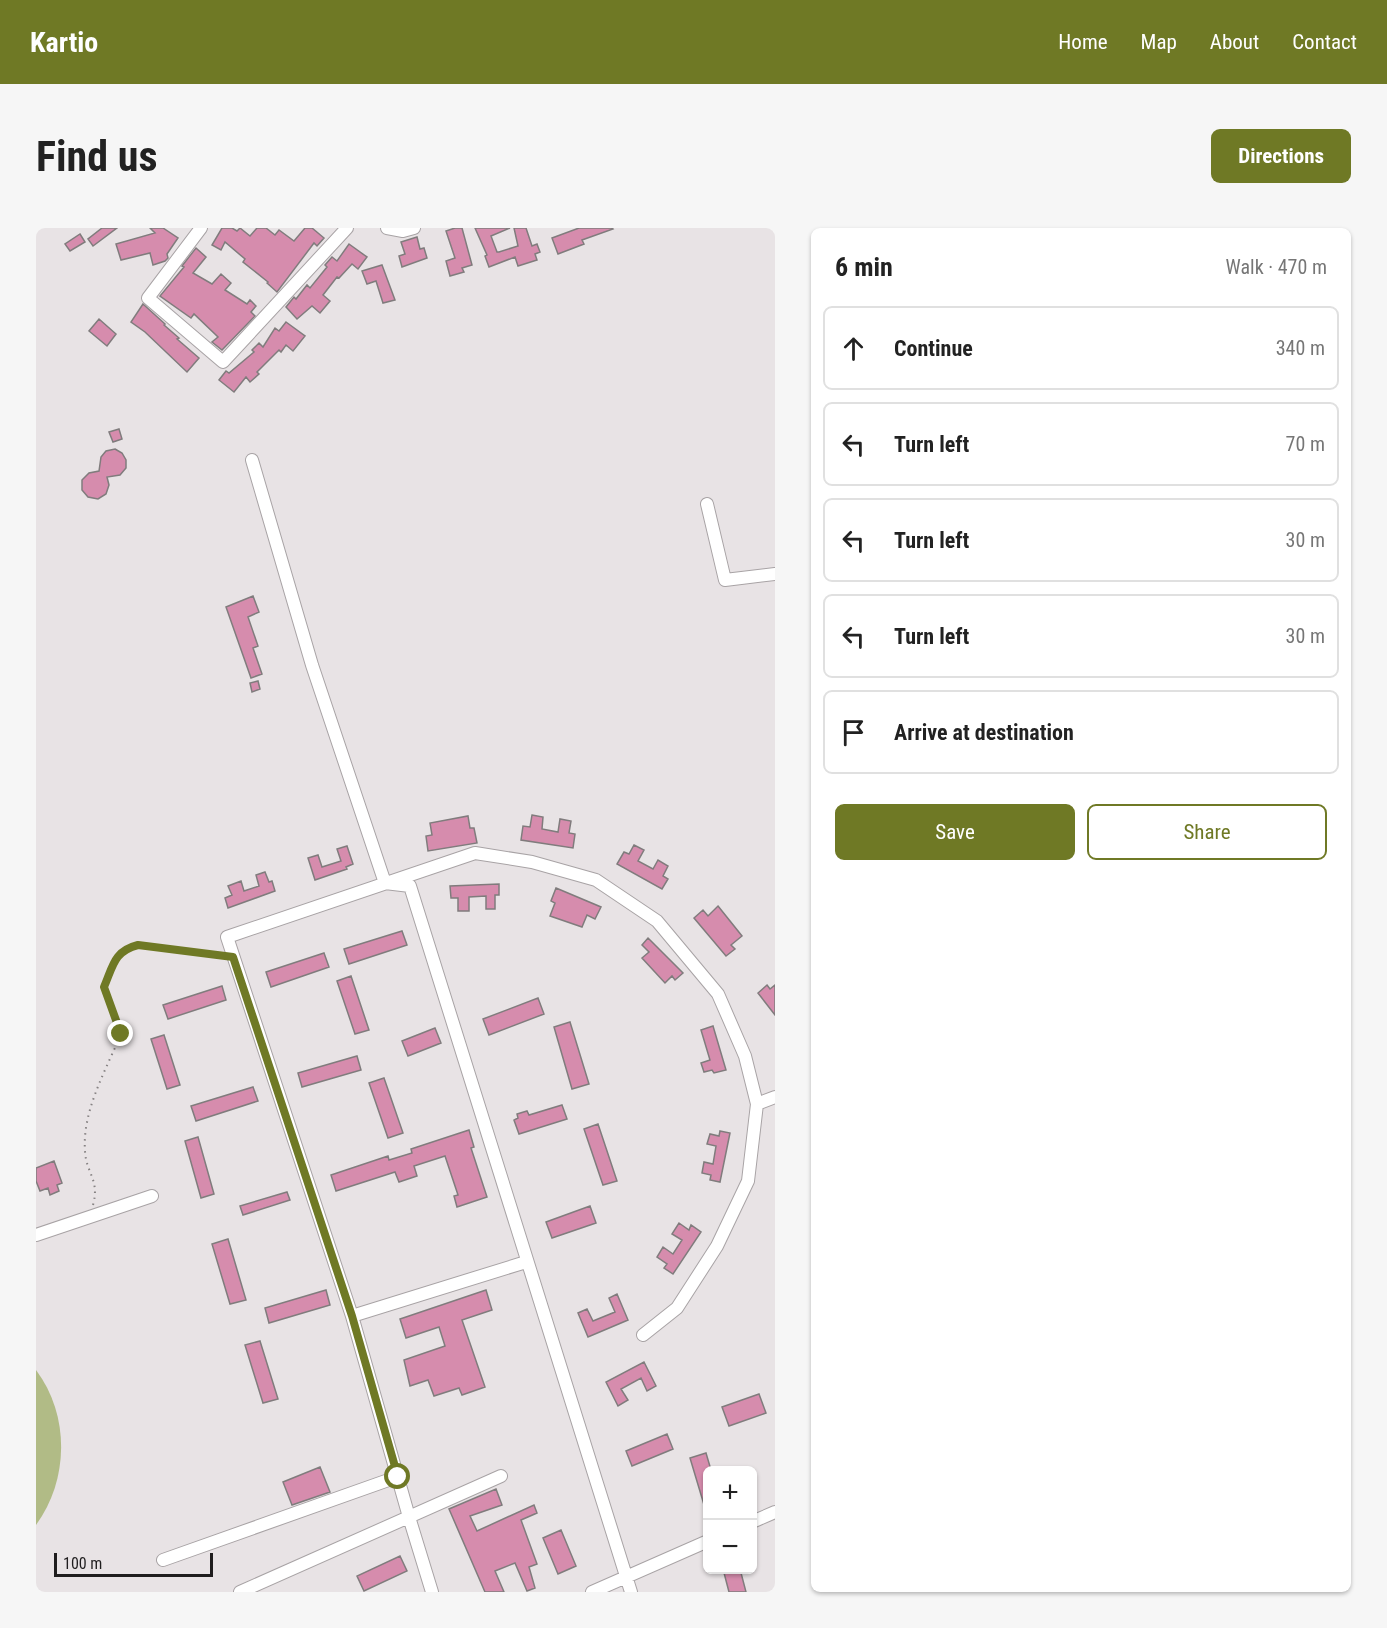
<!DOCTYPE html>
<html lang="en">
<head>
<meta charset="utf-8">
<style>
  :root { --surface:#fff; --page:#f6f6f6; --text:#222; --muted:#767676; --line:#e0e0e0; --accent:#6f7925 }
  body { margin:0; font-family:"Roboto Condensed",sans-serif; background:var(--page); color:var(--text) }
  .controls { position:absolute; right:18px; bottom:18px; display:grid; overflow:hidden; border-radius:9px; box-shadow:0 2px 4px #0004 }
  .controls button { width:54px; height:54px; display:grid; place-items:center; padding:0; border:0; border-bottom:2px solid var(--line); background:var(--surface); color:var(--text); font:30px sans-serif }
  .scale { position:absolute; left:18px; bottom:15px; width:159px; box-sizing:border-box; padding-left:6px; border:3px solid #1f1d1e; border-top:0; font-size:16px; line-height:21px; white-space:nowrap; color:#1f1d1e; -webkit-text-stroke:4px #e8e3e5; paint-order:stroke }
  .stop { position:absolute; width:18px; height:18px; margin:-14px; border:4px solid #6f7925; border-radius:50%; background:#fff }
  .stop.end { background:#6f7925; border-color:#fff; box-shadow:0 2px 6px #0008 }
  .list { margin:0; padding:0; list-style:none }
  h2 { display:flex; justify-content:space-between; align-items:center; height:78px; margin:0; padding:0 24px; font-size:26px }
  h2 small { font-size:20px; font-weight:400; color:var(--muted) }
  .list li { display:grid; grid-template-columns:39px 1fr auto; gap:18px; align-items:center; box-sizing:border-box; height:84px; margin:0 12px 12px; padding:0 12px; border:2px solid var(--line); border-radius:9px }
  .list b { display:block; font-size:22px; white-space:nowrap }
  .list em { font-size:20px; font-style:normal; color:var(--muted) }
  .actions { display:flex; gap:12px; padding:18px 24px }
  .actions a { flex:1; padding:14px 0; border:2px solid var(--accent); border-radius:9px; text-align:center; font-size:21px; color:var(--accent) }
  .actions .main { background:var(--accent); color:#fff }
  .icon { flex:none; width:33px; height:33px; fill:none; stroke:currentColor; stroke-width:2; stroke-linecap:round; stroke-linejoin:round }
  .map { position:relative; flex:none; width:739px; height:1364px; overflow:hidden; border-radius:9px }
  header { display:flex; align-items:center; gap:36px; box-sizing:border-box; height:84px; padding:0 30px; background:var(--accent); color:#fff }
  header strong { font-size:28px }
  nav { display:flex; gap:33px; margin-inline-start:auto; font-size:21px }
  .intro { display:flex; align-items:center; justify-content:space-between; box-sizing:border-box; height:144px; padding:0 36px }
  h1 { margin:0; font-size:42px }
  .button { padding:15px 27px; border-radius:9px; background:var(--accent); color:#fff; font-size:21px; font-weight:700 }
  main { display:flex; gap:36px; padding:0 36px }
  aside { flex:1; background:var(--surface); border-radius:9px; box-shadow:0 2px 4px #0004 }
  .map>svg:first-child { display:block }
</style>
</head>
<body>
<header>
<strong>Kartio</strong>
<nav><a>Home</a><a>Map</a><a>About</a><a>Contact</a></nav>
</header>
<div class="intro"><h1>Find us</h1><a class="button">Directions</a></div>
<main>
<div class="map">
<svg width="739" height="1364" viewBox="0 0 739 1364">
  <rect width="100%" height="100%" fill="#e8e3e5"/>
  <path fill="#b1bb86" d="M0,1142c34,45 33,110 0,155z"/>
  <path fill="#d68cad" stroke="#807c7d" stroke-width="1.5" d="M66,0h15l-24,18 -5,-7z
    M114,0h13l15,10 -11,16 1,4 -3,3 -12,4 -3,-12 -29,7 -5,-16 39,-11z
    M186,0h10l5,3 3,-3 10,8 7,-8h9l9,7 4,-5 15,11 11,-13h7l12,10 -7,8 -3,-3 -37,49 -10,-9 1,-1 -25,-20 2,-3 -20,-17 -4,8 -9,-5z
    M419,0h7l10,37 -10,3 2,4 -14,4 -4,-15 9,-3 -9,-27z
    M439,0h35l-19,8 6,16h2l19,-6 -4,-18h12l6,18 5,-2 3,8 -5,2 2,6 -19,6 -3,-9 -26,10 -4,-11 2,-1z
    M543,0h33l1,1 -31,11 2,4 -26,10 -6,-16z
    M44,6l5,8 -15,9 -5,-7z
    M381,9l3,12 4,-1 3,10 -25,9 -3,-11 6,-2 -4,-12z
    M313,16l18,13 -9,12 -6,-5 -13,14 -2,-1 -14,18 7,6 -10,12 -8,-7 -15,13 -11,-12 8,-10 2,2 11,-14 3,3 17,-21 -2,-2 7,-8 5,4z
    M160,20l10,9 -13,16 19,11 9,-10 10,9 -6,7 22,14 3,-4 6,6 -5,6 4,4 -33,34 -10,-8 6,-5 -24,-23 -3,4 -31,-22 24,-29 -2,-1z
    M346,37l13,35 -12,3 -7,-22 -9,3 -5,-13z
    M107,76l22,20 -1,1 15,13 -2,1 22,19 -12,14 -42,-40 -14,-10z
    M63,91l17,15 -9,12 -18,-15z
    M250,94l19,14 -12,15 -7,-6 -5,7 -2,-2 -22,22 2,2 -9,8 -4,-5 -12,15 -15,-12 7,-9 3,2 25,-21 -2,-2 7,-7 4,4 12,-19 4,3z
    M83,201l3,10 -9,3 -4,-10z
    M79,221l7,4 4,7v8l-6,7 -13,2 2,8 -3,9 -8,5 -10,-2 -6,-7v-10l7,-7 10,-2 2,-14 5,-6z
    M217,368l6,16 -11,5 10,29 -5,2 9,26 -11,4 -25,-71z
    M222,453l2,8 -8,3 -2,-9z
    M496,587l11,2 -1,12 16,3 2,-13 11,2 -2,12 6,1 -2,14 -52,-8 2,-14 7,1z
    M432,588l2,12h4l3,15 -49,8 -2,-15 6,-1 -2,-12z
    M598,617l10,5 -6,11 15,8 5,-9 10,6 -5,10 5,3 -6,10 -45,-25 7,-12 5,2z
    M311,618l6,18 -7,3 1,2 -32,11 -7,-22 10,-3 4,12 19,-6 -4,-12z
    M229,644l4,10 3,-1 3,10 -47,17 -3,-10 7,-3 -4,-9 13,-5 3,10 15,-5 -3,-11z
    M463,656v11h-4v14h-9v-13l-17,1v14h-11v-13h-7l-1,-12z
    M520,660l45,19 -6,12 -8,-4 -5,12 -32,-11 5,-13 -4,-2z
    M682,678l24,30 -11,9 4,4 -9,7 -32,-38 9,-8 5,6z
    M366,703l5,14 -58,19 -5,-15z
    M612,710l35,35 -8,7 -3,-4 -7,7 -23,-25 7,-6 -7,-7z
    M288,725l5,14 -58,20 -5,-15z
    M315,748l18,54 -14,4 -18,-53z
    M731,757l3,4 5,-4v30l-17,-22z
    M186,758l4,14 -58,19 -5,-14z
    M502,770l6,16 -55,21 -6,-16z
    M534,794l19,62 -17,5 -18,-62z
    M677,798l13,44 -12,3 -2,-3 -8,2 -3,-9 9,-3 -9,-30z
    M399,800l6,15 -33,13 -6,-15z
    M128,807l16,50 -13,4 -16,-50z
    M321,828l4,14 -59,17 -4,-14z
    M348,850l19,55 -15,5 -19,-55z
    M217,859l5,14 -62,20 -5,-15z
    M526,877l5,14 -48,15 -5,-14 4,-2 -1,-4 10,-3 2,4z
    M562,896l19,57 -14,4 -19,-56z
    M433,902l5,17 -3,1 16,49 -30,10 -3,-11 4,-1 -13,-39 -31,10 3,10 -18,6 -4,-10 -59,19 -5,-16 57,-19 1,4 23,-7 -1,-4z
    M684,903l10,2 -10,49 -10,-2 1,-5 -9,-2 2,-11 9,2 3,-18 -9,-2 3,-10 9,2z
    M162,909l16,57 -13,4 -16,-57z
    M18,933l8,22 -5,2 2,6 -9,4 -2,-7 -8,3 -4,-10v-13z
    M251,964l3,8 -47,15 -3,-9z
    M554,978l6,17 -44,15 -6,-16z
    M643,995l10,7 2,-5 10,7 -28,42 -9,-6 3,-4 -10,-7 6,-10 10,7 9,-14 -10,-6z
    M192,1011l18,61 -16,4 -18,-60z
    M290,1062l4,15 -61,18 -4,-15z
    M450,1062l6,20 -30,10 23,67 -23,8 -3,-7 -25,8 -6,-16 -18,6 -6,-26 41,-14 -6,-19 -33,11 -6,-19z
    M581,1066l11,26 -40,17 -10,-24 9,-4 6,12 22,-9 -6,-14z
    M224,1113l18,58 -15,4 -18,-58z
    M608,1134l12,24 -9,5 -6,-13 -20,11 7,11 -10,6 -12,-24z
    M723,1166l7,19 -37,13 -7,-19z
    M631,1206l6,15 -41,17 -6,-15z
    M670,1225l5,17h-3v37l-3,1 -15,-50z
    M284,1239l10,25 -38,13 -9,-23z
    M460,1261l6,16 -32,11 7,15 57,-26 3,8 -16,7 16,44 -8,3 6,21 -8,3 -12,-28 -20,8 9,21h-19l-36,-83z
    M525,1302l15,36 -18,8 -15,-36z
    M364,1328l7,15 -43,20 -7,-15z
    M687,1341h17l6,23h-17z"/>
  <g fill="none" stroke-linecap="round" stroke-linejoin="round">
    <defs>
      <path id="minor" d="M165,0l-53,70 75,64 124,-134
        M351,0l16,3 11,-3
        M216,232l60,205 73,218 25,3 221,706
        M671,276l18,76 50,-6
        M721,876l18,-7
        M0,1007l116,-39
        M316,1088l174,-54
        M716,1294l23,-10
        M127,1332l234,-83
        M204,1364l261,-116
        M396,1364l-23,-75 -57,-201 -125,-379 248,-84 57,9 64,18 61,41 61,73 27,62 12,48 -9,77 -31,65 -40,62 -34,27
        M556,1364l116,-51"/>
    </defs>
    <use href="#minor" stroke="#a8a3a5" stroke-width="14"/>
    <path stroke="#858182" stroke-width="2" stroke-dasharray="1.5 4.5" stroke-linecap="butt" d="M57,977c7,-25 -7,-32 -8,-54 -3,-40 21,-81 36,-117l-17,-47c9,-21 10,-36 34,-42l84,10"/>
    <use href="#minor" stroke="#fff" stroke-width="12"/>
  </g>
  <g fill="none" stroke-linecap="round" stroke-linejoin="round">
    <path stroke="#6f7925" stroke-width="8" d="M85,806l-17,-47c9,-21 10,-36 34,-42l95,12 119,359 46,161"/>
  </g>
</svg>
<div class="controls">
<button>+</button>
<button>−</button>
</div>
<div class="scale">100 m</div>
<div class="stop" style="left:362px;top:1249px"></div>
<div class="stop end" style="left:85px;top:806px"></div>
</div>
<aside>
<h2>6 min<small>Walk · 470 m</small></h2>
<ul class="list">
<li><svg class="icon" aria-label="ahead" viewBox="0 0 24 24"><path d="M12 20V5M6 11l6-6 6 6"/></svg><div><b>Continue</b></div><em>340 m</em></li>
<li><svg class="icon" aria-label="left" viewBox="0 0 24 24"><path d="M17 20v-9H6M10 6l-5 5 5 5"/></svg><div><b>Turn left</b></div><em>70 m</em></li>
<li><svg class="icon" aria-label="left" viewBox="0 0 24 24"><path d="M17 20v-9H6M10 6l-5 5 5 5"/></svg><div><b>Turn left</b></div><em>30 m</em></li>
<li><svg class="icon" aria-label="left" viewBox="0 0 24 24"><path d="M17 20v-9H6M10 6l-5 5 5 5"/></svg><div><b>Turn left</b></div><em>30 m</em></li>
<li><svg class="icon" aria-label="arrive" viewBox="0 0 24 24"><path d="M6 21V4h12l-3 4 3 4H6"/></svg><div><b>Arrive at destination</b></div></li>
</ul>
<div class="actions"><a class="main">Save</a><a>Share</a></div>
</aside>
</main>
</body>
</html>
